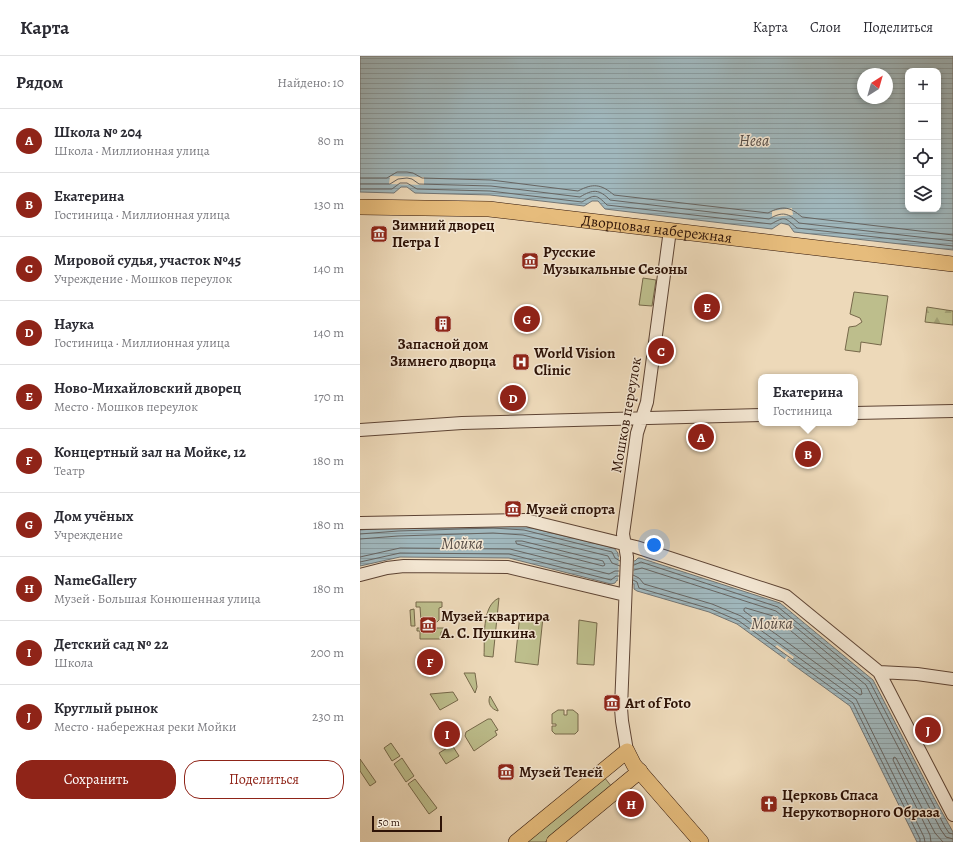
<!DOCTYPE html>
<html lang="ru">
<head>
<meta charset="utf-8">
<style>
  :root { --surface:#fff; --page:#f2f2f3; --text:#2b2b33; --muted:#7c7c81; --line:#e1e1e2; --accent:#8f2418 }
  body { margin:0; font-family:Alegreya,serif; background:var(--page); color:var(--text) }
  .controls { position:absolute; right:12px; top:12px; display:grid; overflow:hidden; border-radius:8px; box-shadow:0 2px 6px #0003 }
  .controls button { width:36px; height:36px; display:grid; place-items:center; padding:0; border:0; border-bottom:1px solid var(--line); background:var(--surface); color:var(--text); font:20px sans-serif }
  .compass { position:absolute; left:497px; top:12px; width:36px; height:36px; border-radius:50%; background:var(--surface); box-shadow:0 2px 6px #0003; rotate:37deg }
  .scale { position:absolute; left:12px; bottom:10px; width:70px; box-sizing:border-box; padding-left:4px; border:2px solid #2e1307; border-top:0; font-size:11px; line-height:14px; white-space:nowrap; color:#2e1307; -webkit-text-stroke:3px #f3e6d2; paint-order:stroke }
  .you { position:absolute; left:294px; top:489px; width:14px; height:14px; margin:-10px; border:3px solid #fff; border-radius:50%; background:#1a73e8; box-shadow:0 0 0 6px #1a73e833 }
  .badge { display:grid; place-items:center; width:26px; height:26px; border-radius:50%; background:var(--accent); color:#fff; font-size:13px; font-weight:700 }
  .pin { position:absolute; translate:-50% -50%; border:2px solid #fff; box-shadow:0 1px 4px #0006 }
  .popup { position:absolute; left:398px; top:318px; width:100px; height:52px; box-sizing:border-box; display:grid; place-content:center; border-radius:8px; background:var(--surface); filter:drop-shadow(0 1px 3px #0005); font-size:13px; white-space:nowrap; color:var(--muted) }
  .popup b { font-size:15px; color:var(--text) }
  .popup::after { content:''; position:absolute; left:50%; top:100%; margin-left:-8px; border:8px solid transparent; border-top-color:var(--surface) }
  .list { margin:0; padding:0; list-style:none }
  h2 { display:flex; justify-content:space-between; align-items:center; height:52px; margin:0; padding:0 16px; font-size:17px }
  h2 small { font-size:13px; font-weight:400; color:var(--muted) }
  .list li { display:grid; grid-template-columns:26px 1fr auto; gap:12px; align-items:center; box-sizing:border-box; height:64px; padding:0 16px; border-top:1px solid var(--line) }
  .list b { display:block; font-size:15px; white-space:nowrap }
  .list p { margin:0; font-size:13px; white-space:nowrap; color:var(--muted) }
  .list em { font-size:13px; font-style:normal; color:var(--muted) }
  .actions { display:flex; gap:8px; padding:12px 16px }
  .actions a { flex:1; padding:9px 0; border:1px solid var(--accent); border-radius:16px; text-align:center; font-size:14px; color:var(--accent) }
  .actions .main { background:var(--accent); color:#fff }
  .icon { flex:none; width:22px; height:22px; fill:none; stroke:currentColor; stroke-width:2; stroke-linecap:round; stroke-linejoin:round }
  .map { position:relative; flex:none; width:593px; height:786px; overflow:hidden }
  header { display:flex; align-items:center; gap:24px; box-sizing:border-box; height:56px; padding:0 20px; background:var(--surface); border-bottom:1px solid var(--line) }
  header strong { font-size:19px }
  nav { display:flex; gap:22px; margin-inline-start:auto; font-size:14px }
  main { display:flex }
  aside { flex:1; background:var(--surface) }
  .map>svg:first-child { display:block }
</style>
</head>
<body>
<header>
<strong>Карта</strong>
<nav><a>Карта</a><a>Слои</a><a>Поделиться</a></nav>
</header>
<main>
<aside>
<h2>Рядом<small>Найдено: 10</small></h2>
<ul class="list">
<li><span class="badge">A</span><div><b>Школа № 204</b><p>Школа · Миллионная улица</p></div><em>80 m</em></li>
<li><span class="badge">B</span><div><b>Екатерина</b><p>Гостиница · Миллионная улица</p></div><em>130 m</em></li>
<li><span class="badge">C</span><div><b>Мировой судья, участок №45</b><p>Учреждение · Мошков переулок</p></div><em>140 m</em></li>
<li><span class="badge">D</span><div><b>Наука</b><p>Гостиница · Миллионная улица</p></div><em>140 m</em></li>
<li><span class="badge">E</span><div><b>Ново-Михайловский дворец</b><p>Место · Мошков переулок</p></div><em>170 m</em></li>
<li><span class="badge">F</span><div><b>Концертный зал на Мойке, 12</b><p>Театр</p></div><em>180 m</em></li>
<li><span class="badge">G</span><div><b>Дом учёных</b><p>Учреждение</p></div><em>180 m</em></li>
<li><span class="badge">H</span><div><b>NameGallery</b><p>Музей · Большая Конюшенная улица</p></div><em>180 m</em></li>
<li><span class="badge">I</span><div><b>Детский сад № 22</b><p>Школа</p></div><em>200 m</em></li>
<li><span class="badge">J</span><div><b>Круглый рынок</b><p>Место · набережная реки Мойки</p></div><em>230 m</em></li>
</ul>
<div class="actions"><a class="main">Сохранить</a><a>Поделиться</a></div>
</aside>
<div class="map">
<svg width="593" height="786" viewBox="0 0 593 786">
  <defs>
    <pattern id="forest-firs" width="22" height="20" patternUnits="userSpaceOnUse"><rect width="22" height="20" fill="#bdbe8c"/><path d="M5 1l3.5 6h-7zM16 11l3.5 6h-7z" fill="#a3a277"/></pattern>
    <pattern id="water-rules" width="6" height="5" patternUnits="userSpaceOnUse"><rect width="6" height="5" fill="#a0b7bc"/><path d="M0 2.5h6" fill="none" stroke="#8a9ca0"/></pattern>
  </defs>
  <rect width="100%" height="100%" fill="#edd9b9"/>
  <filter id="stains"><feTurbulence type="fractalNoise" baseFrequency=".005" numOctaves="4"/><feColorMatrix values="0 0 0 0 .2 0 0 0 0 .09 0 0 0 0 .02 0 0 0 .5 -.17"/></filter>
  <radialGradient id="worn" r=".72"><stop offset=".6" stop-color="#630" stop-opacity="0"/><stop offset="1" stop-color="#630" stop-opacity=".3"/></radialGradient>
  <path fill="#bdbe8c" stroke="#76684a" d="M283,222l13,2 -4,26 -13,-1z
    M494,236l34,4 -7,49 -20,-3 -1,10 -15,-2 4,-23 7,-1 6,-4 -2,-4 -10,-4z
    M139,542l-6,59 -9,-1c1,-17 -3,-50 15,-58z
    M56,546h26v5l-3,1v12l-2,2 -13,1 -3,-2 -1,-14h-4z
    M54,553l1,17h-4l-1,-16z
    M160,558l23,3 -5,48 -23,-3z
    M219,564l18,3 -3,42 -17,-1z
    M57,572h27v4h-3v7h-21v-8h-3z
    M104,617h11l2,14 -2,6z
    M93,636l5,8 -18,10 -10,-16z
    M130,640l8,14v1c-7,-2 -11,-8 -8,-15z
    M198,654h6v5h3v-5h6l5,4v17l-3,3h-20l-3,-3v-5h4v-2h-4v-10z
    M128,663h3l7,11 -3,1 2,4 -23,16 -9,-15 1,-4z
    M31,687l9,13 -8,5 -8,-13z
    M92,689l7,11 -13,8 -7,-11z
    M42,702l12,18 -8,6 -12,-18z
    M0,703l16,23 -6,4 -10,-15z
    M244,721l8,10 -67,55h-21z
    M55,723l22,29 -8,6 -21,-30z"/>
  <path fill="url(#forest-firs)" stroke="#76684a" d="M567,251l26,4v14l-28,-3z"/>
  <path fill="url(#water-rules)" stroke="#727574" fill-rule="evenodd" d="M0,0h593v194l-159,-18 -5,-7 -8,-2 -9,6 -167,-20 -7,-8h-6l-8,5 -94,-11 -75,-2 -8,-6h-6l-7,6 -34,-1zM548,15h30v138h-30zM503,18h24v24h-24z
    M164,470l90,22 4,5v3l17,5 3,-3h2l140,45 93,77 60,116 20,36v10h-36l-67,-136 -113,-82 -28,-12 -72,-21 -3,-2v-5l-17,-4 -2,3 -4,1 -102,-26 -109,-1 -40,9v-36l38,-3z"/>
  <path fill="#edd9b9" d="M30,120l34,1v8l-35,-1z
    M432,152l1,7 -21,2v-6z
    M259,499l15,4 -1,27 -15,-4z
    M417,589l17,12 -2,3 -4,-2 -1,2 5,5 -1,1 -8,-5 4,-5 -12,-9z"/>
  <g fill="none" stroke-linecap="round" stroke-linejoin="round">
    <path stroke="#676562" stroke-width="1" d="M0,122h27l10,-6h10l6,1 9,5 69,2 87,11c15,-8 23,-7 36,4l154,18c15,-8 22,-6 34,4l151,18
      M0,128h30l8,-5 9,-1 5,1 7,5 72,2 89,11c13,-8 19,-8 30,3l159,19c14,-8 19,-6 30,4l154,18
      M0,133h32l8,-6h7l10,6 73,2 92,11c13,-8 14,-8 25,3l164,19c15,-8 13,-7 26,4l156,18
      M0,478l38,-3 95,-3 31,2 88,22 3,6 5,3
      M0,483l38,-3 95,-3 30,2 85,21 4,7 8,3
      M156,485h6l81,20 2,4 -2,1 -86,-22z
      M0,501l40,-9 110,1 99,25 6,-3h4
      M0,506l40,-9 109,1 102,26 5,-4h3
      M274,509l7,-3 137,45 92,75 75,145 4,6 4,1
      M274,514l8,-2 134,43 90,74 75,145 5,7 7,2
      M273,519l6,3 5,6 68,20 29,12 115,83 68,138 1,5
      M273,524l4,2 2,6 72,21 28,12 114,82 67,136v3
      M386,552l27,8 88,73 1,5 -2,1 -116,-84v-2z
      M571,786l-1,-7 -37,-75 1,-3 2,1 39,75 8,9"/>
    <defs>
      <path id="minor" d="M495,357l98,-2
        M0,374l102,-7 299,-8
        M0,467l166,-3 110,27 150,49 93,76 74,143
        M0,519l27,-7 17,-2 104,1 117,28
        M519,616l38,2 36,5
        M267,695l-5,-30 -1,-13 6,-151 -4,-23 14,-101 10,-31 23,-172"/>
      <g id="major">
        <path id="s1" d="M0,151l129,2 464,55"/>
        <path d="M156,786l111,-91 7,14 67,77"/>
        <path d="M194,786l86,-71"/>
      </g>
    </defs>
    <use href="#minor" stroke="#5e4434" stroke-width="14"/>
    <use href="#major" stroke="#2e1307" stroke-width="16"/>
    <use href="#minor" stroke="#f3e6d2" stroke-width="12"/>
    <use href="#major" stroke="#e6bc7c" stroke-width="15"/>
  </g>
  <defs>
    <symbol id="museum-square" viewBox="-11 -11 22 22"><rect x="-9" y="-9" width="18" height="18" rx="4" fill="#8f2418" stroke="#f3e6d2"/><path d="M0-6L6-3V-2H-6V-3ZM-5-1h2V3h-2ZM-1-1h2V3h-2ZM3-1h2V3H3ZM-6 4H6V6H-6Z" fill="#fff"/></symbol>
    <symbol id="building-square" viewBox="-11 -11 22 22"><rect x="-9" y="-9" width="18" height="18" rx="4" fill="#8f2418" stroke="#f3e6d2"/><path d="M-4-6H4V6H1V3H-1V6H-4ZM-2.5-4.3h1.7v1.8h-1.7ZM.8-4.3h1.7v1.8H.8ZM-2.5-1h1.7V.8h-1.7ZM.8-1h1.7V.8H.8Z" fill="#fff"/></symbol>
    <symbol id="hospital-square" viewBox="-11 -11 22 22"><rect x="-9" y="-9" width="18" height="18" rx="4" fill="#8f2418" stroke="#f3e6d2"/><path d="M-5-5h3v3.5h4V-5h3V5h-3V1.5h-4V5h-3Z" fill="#fff"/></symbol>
    <symbol id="church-square" viewBox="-11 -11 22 22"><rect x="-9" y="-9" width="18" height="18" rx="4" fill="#8f2418" stroke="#f3e6d2"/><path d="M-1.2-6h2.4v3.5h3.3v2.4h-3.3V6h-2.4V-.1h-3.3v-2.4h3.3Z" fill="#fff"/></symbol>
  </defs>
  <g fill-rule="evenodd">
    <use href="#museum-square" x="9" y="168" width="20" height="20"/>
    <use href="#museum-square" x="160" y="195" width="20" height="20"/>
    <use href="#building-square" x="73" y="258" width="20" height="20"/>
    <use href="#hospital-square" x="151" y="296" width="20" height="20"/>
    <use href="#museum-square" x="143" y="443" width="20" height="20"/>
    <use href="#museum-square" x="58" y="559" width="20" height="20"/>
    <use href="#museum-square" x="242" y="637" width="20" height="20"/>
    <use href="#museum-square" x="136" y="706" width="20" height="20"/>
    <use href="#church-square" x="399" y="738" width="20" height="20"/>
  </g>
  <g text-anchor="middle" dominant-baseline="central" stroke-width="3" stroke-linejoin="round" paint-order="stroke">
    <g font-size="15" font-weight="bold" fill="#2e1307" stroke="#f3e6d2" text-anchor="start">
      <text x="32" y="169">Зимний дворец<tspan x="32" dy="17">Петра I</tspan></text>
      <text x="183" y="196">Русские<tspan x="183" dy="17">Музыкальные Сезоны</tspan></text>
      <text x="83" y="288" text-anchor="middle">Запасной дом<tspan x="83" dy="17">Зимнего дворца</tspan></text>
      <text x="174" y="297">World Vision<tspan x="174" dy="17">Clinic</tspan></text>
      <text x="166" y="453">Музей спорта</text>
      <text x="81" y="560">Музей-квартира<tspan x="81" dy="17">А. С. Пушкина</tspan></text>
      <text x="265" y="647">Art of Foto</text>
      <text x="159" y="716">Музей Теней</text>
      <text x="422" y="739">Церковь Спаса<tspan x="422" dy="17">Нерукотворного Образа</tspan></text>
    </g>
    <g font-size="15" fill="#2e1307" stroke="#f3e6d2">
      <text stroke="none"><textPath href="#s1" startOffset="298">Дворцовая набережная</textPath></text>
      <text transform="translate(266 359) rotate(-80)">Мошков переулок</text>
    </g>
    <g font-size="16" font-style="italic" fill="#564c46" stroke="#f3e6d2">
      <text x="394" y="85">Нева</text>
      <text x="102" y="488">Мойка</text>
      <text x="412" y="568">Мойка</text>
    </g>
  </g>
  <rect width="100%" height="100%" filter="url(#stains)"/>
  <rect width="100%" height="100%" fill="url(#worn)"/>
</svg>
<div class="controls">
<button>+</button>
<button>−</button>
<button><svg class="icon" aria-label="locate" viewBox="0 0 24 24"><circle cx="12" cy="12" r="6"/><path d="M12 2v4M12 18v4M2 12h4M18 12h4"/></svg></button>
<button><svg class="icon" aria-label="layers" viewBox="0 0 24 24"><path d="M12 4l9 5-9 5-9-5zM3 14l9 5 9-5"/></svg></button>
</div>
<svg class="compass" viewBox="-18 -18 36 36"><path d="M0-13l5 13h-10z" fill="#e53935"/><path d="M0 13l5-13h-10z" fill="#7c7c81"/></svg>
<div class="scale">50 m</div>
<div class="you"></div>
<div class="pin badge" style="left:341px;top:381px">A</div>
<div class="pin badge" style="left:448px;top:398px">B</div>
<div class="popup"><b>Екатерина</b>Гостиница</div>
<div class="pin badge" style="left:301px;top:295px">C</div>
<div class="pin badge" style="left:153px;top:342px">D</div>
<div class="pin badge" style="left:347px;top:251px">E</div>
<div class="pin badge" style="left:70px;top:606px">F</div>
<div class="pin badge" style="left:167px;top:263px">G</div>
<div class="pin badge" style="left:271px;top:748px">H</div>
<div class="pin badge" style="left:87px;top:678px">I</div>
<div class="pin badge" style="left:568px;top:674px">J</div>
</div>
</main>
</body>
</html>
